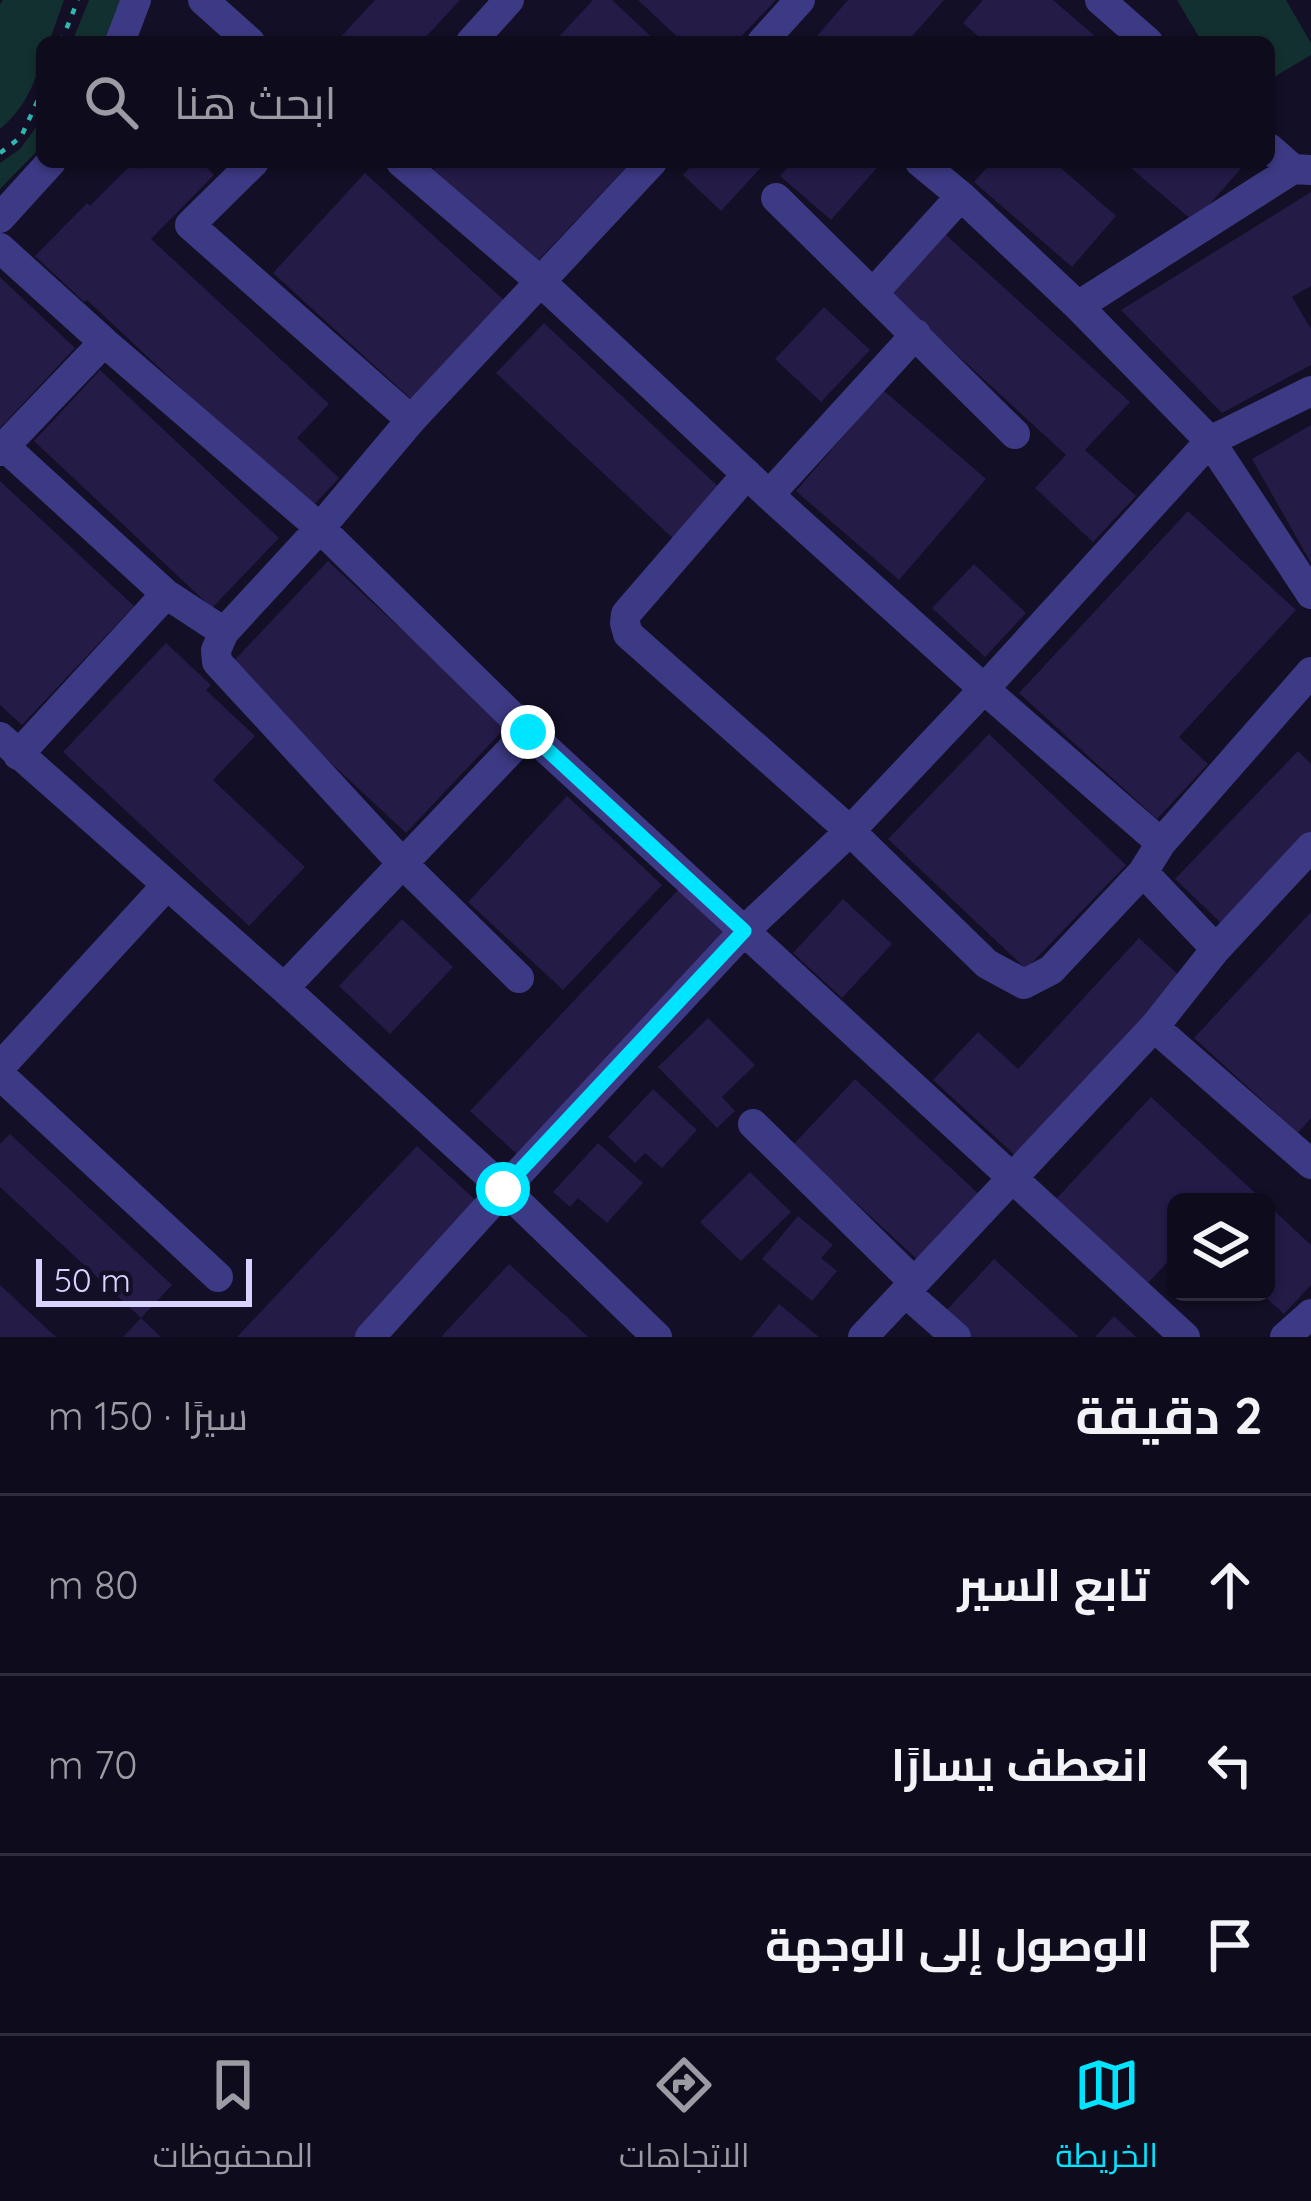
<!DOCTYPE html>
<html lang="ar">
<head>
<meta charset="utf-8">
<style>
  :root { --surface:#0e0b1c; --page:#1c1929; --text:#f1f3f6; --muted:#9b9ba3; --line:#2e2b3b; --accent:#00e5ff }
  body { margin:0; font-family:Quicksand,Cairo,sans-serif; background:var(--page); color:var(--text); direction:rtl }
  .controls { position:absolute; right:36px; bottom:36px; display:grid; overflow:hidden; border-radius:18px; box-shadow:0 3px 9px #0004 }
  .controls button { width:108px; height:108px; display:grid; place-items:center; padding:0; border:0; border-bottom:3px solid var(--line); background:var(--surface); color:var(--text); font:60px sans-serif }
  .scale { position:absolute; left:36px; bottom:30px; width:216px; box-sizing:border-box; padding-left:12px; border:6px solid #d9d4ff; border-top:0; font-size:33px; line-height:42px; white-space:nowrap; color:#d9d4ff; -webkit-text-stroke:9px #130f26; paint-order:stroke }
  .stop { position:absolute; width:36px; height:36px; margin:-27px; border:9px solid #00e5ff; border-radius:50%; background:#fff }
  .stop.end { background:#00e5ff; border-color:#fff; box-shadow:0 3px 12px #0008 }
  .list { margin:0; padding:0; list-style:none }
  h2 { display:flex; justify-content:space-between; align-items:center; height:156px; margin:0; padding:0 48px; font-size:51px }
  h2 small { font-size:39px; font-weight:400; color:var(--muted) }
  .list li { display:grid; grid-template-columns:78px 1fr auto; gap:36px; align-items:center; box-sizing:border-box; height:180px; padding:0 48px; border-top:3px solid var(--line) }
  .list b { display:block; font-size:45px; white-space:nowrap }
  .list em { font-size:39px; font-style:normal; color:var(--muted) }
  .icon { flex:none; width:66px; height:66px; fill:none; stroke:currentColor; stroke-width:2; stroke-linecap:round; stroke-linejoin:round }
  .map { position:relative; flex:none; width:1311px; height:1337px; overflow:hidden; direction:ltr }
  .search { position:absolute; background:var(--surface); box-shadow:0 3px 9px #0004; left:36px; right:36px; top:36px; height:132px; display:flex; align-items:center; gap:30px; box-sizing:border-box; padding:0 42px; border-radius:18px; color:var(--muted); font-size:45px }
  .sheet { height:696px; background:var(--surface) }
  nav { display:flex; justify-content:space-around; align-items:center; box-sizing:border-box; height:168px; border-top:3px solid var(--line); background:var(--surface); font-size:33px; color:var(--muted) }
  nav a { display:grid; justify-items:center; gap:6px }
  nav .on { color:var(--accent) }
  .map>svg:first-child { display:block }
</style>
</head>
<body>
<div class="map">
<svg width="1311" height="1337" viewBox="0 0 1311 1337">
  <rect width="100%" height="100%" fill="#130f26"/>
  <path fill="#12302f" d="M3,0h61l-15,42h-7c0,32 -17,67 -42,87v-125z
    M89,0h37l-15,42h-39z
    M1177,0h109l25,43v12l-42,25v-38h-67z
    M42,119v27l-42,43v-26l20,-14z"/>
  <path fill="#241b47" d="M375,0h85l-39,42h-85z
    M593,0h19l45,42h-103z
    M638,0h138l-40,42h-53z
    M848,0h96l-37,42h-95z
    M983,0h70l49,42h-117l-22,-19z
    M134,162l7,7 7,-7h53l13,13 -63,64 178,165 -32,34 42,40 -29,31 -223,-209 -3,2 -49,-46 52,-53 3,3z
    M441,162h190l-97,103 -101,-95z
    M695,162h71l-45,49 -38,-36z
    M793,162h89l-51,58 -51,-44z
    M992,162h62l62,54 -44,51 -98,-85z
    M1124,162h117l3,3 -50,57z
    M365,173l140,128 -92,100 -140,-128z
    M1311,192v94l-19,11 19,32v36l-89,48 -101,-103z
    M946,235l184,167 -45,48 51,46 -43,46 -58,-54 31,-33 -175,-161z
    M0,277l75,71 -75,80z
    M824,307l46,43 -49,52 -46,-43z
    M544,323l181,170 -47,50 -182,-170z
    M100,370l179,168 -67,70 -178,-167z
    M883,390l103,89 -87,101 -103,-89z
    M1311,425v138l-59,-104z
    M0,481l134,125 -112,119 -22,-20z
    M1188,511l108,99 -117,127 29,27 -51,55 -138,-126z
    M328,561l178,166 -100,106 -178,-166z
    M974,564l52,49 -41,44 -53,-49z
    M166,643l45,42 -5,5 49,46 -42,44 92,87 -56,59 -186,-174z
    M989,734l137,131 -100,104 -138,-130z
    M1298,751l13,13v69l-88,92 -48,-46z
    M567,796l95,89 -99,105 -95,-88z
    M680,888l51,47 -210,223 -51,-47z
    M843,899l49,45 -50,54 -49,-45z
    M1311,912v206l-13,15 -104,-95z
    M402,919l51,48 -63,67 -51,-48z
    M1139,938l45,42 -166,178 -85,-78 45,-48 40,37z
    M708,1018l47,47 -33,32 13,14 -18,17 -59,-61z
    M855,1079l126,117 -61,66 -127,-117z
    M653,1089l44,41 -35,38 -17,-15 -10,10 -27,-26z
    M1151,1097l114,105h-89v51l-28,30 -92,-84z
    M10,1134l162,151 -31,33 -141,-131v-43z
    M598,1143l45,40 -36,40 -29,-25 -8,9 -17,-15z
    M417,1146l67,62 -121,129h-126z
    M750,1172l41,40 -50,49 -41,-39z
    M1266,1203l45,42v40l-27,29 -24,-22h6z
    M798,1216l35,29 -12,13 16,13 -25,30 -50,-42z
    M994,1259l85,78h-107l-27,-25z
    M509,1264l60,55 19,18h-147z
    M0,1285l56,52h-56z
    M779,1304l40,33h-67z
    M1114,1316l22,21h-41z
    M141,1318l20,19h-38z"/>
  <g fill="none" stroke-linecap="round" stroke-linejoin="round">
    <path stroke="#2fb8b0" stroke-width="4.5" stroke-dasharray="6 9" stroke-linecap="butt" d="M61,42l17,-42
      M0,153l21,-16 21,-46"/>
    <path stroke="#3d3a85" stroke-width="30" d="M203,0l47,42
      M1100,0l48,42
      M120,42l16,-42
      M471,42l38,-42
      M762,42l38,-42
      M1269,148l24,21
      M254,162l-64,63 221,195
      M401,162l140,120 228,213 215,194 177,154
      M920,162l41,34 117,110 132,135 101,153
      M776,198l239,236
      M0,218l51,-56
      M0,248l104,94 216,186 208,204 657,605
      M874,292l87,-96
      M1078,306l215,-137 18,1
      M4,446l162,148 58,38 96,-104 91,-108 241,-258
      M0,451l104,-109
      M747,474l-121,140 -1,9 3,11 222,197 137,133 37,20 27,-14 92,-98 18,-29 150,-171
      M769,495l147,-161
      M224,632l-8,18 1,12 186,202 116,114
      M0,737l284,251 220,201 153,148
      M18,755l148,-161
      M1143,872l73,77
      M284,988l244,-256
      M1154,1027l157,137
      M0,1067l167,-182
      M0,1075l218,202
      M753,1124l161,158
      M905,1292l51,45
      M370,1337l134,-148 240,-258 106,-100 134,-142 226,-248 101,-50
      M863,1337l291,-310 62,-78 95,-102
      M1285,1337l26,-23"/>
  </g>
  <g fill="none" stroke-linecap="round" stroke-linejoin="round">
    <path stroke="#00e5ff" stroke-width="15" d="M503,1189l241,-258 -216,-199"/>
  </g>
</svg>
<div class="controls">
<button><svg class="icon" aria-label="layers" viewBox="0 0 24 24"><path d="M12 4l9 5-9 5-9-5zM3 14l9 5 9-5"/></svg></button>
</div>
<div class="scale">50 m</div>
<div class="stop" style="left:503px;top:1189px"></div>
<div class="stop end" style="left:528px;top:732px"></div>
<div class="search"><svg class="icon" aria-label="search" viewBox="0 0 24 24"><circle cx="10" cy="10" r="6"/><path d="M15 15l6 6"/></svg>ابحث هنا</div>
</div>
<section class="sheet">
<h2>2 دقيقة<small>سيرًا · 150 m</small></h2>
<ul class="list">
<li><svg class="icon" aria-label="ahead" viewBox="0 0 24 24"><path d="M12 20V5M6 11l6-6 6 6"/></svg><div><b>تابع السير</b></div><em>80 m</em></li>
<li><svg class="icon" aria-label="left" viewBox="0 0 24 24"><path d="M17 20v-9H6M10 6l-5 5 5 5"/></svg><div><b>انعطف يسارًا</b></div><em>70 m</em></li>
<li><svg class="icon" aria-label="arrive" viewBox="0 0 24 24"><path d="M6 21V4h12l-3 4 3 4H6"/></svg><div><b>الوصول إلى الوجهة</b></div></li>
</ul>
</section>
<nav>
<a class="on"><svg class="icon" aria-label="map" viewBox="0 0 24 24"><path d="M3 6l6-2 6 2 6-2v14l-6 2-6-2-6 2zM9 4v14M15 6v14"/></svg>الخريطة</a>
<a><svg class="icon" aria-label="directions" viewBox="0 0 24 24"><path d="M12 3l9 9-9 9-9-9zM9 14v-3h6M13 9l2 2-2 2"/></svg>الاتجاهات</a>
<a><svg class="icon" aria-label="saved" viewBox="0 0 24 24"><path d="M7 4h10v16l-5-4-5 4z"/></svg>المحفوظات</a>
</nav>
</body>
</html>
